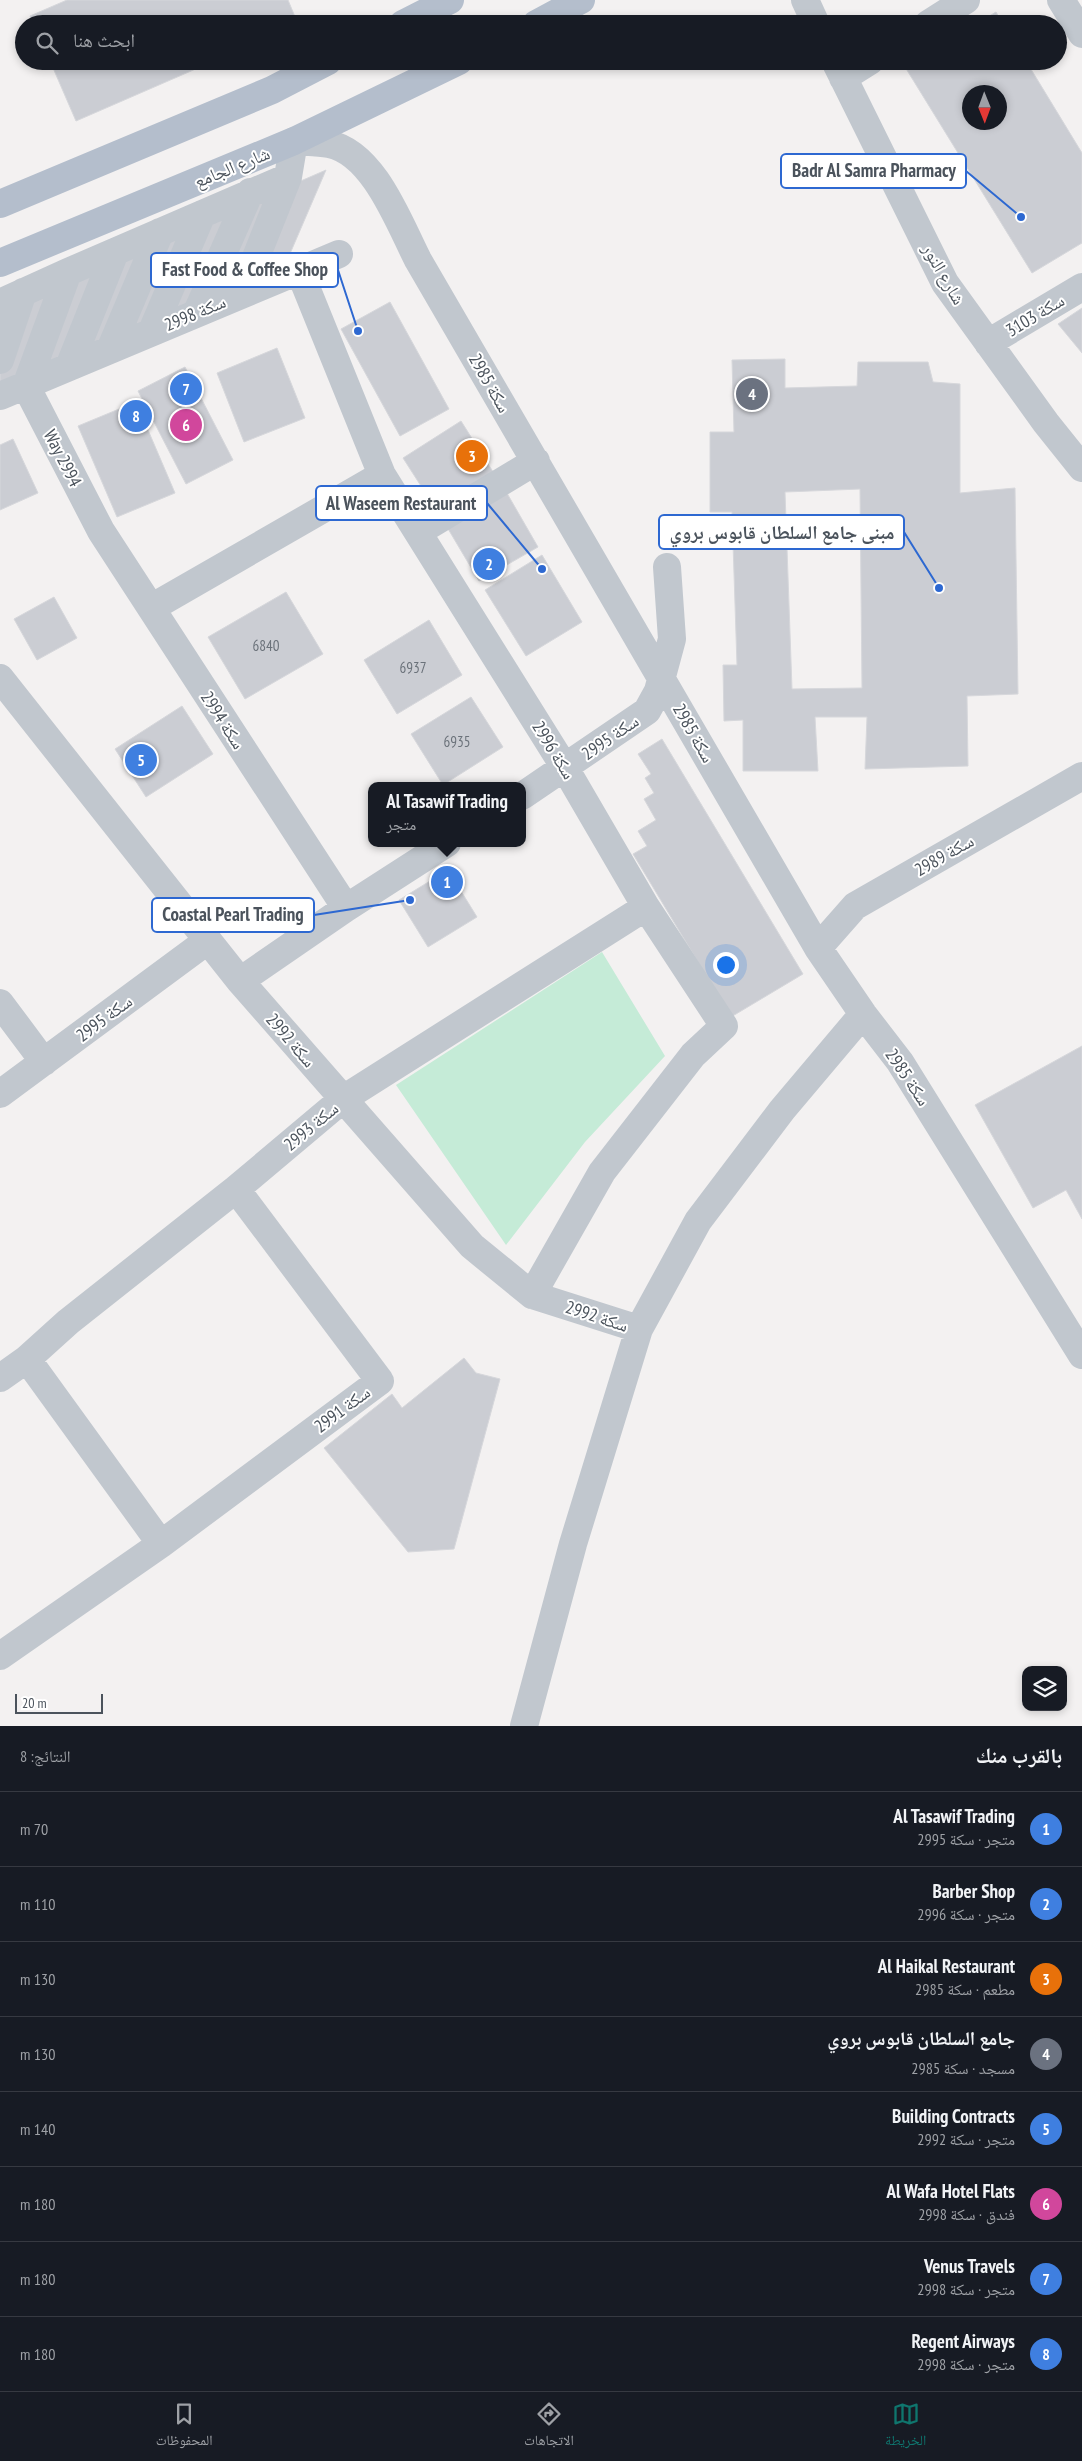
<!DOCTYPE html>
<html lang="ar">
<head>
<meta charset="utf-8">
<style>
  :root { --surface:#171b24; --page:#242831; --text:#f1f3f6; --muted:#9ea1a6; --line:#363941; --accent:#0f766e }
  body { margin:0; font-family:"PT Sans Narrow","Noto Naskh Arabic",sans-serif; background:var(--page); color:var(--text); direction:rtl }
  .controls { position:absolute; right:15px; bottom:15px; display:grid; overflow:hidden; border-radius:10px; box-shadow:0 2px 8px #0003 }
  .controls button { width:45px; height:45px; display:grid; place-items:center; padding:0; border:0; border-bottom:1px solid var(--line); background:var(--surface); color:var(--text); font:25px sans-serif }
  .compass { position:absolute; left:962px; top:85px; width:45px; height:45px; border-radius:50%; background:var(--surface); box-shadow:0 2px 8px #0003; rotate:179deg }
  .scale { position:absolute; left:15px; bottom:12px; width:88px; box-sizing:border-box; padding-left:5px; border:2px solid #4b535c; border-top:0; font-size:14px; line-height:18px; white-space:nowrap; color:#4b535c; -webkit-text-stroke:4px #fff; paint-order:stroke }
  .you { position:absolute; left:725px; top:964px; width:18px; height:18px; margin:-12px; border:4px solid #fff; border-radius:50%; background:#1a73e8; box-shadow:0 0 0 8px #1a73e833 }
  .badge { display:grid; place-items:center; width:32px; height:32px; border-radius:50%; background:var(--accent); color:#fff; font-size:16px; font-weight:700 }
  .pin { position:absolute; translate:-50% -50%; border:2px solid #fff; box-shadow:0 1px 5px #0006 }
  .popup { position:absolute; left:368px; top:782px; width:158px; height:65px; box-sizing:border-box; display:grid; place-content:center; border-radius:10px; background:var(--surface); filter:drop-shadow(0 1px 4px #0005); font-size:16px; white-space:nowrap; color:var(--muted) }
  .popup b { font-size:19px; color:var(--text) }
  .popup::after { content:''; position:absolute; left:50%; top:100%; margin-left:-10px; border:10px solid transparent; border-top-color:var(--surface) }
  .list { margin:0; padding:0; list-style:none }
  h2 { display:flex; justify-content:space-between; align-items:center; height:65px; margin:0; padding:0 20px; font-size:21px }
  h2 small { font-size:16px; font-weight:400; color:var(--muted) }
  .list li { display:grid; grid-template-columns:32px 1fr auto; gap:15px; align-items:center; box-sizing:border-box; height:75px; padding:0 20px; border-top:1px solid var(--line) }
  .list b { display:block; font-size:19px; white-space:nowrap }
  .list p { margin:0; font-size:16px; white-space:nowrap; color:var(--muted) }
  .list em { font-size:16px; font-style:normal; color:var(--muted) }
  .icon { flex:none; width:28px; height:28px; fill:none; stroke:currentColor; stroke-width:2; stroke-linecap:round; stroke-linejoin:round }
  .map { position:relative; flex:none; width:1082px; height:1726px; overflow:hidden; direction:ltr }
  .search { position:absolute; background:var(--surface); box-shadow:0 2px 8px #0003; left:15px; right:15px; top:15px; height:55px; display:flex; align-items:center; gap:12px; box-sizing:border-box; padding:0 18px; border-radius:28px; color:var(--muted); font-size:19px }
  .sheet { height:665px; background:var(--surface) }
  nav { display:flex; justify-content:space-around; align-items:center; box-sizing:border-box; height:70px; border-top:1px solid var(--line); background:var(--surface); font-size:14px; color:var(--muted) }
  nav a { display:grid; justify-items:center; gap:2px }
  nav .on { color:var(--accent) }
  .map>svg:first-child { display:block }
</style>
</head>
<body>
<div class="map">
<svg width="1082" height="1726" viewBox="0 0 1082 1726">
  <rect width="100%" height="100%" fill="#f3f1f1"/>
  <path fill="#c5ebd7" d="M602,952l63,104 -80,86 -79,103 -110,-160z"/>
  <path fill="#cbcdd3" stroke="#d6d7db" fill-rule="evenodd" d="M67,0h221l10,24h-264l-4,-8z
    M996,12l7,12h-27z
    M50,61h164l-138,60z
    M914,61h112l56,92v90l-50,30 -127,-206zM970,92h30v30h-30z
    M326,170l-43,100 -283,121v-79z
    M390,302l59,107 -49,27 -59,-107z
    M1082,308v45l-24,-29z
    M277,348l28,70 -61,24 -27,-69z
    M785,359v29l72,-2 1,-24h70l5,20 27,2v109l55,-5 3,206 -51,2 1,70 -103,3 2,-52h-52l3,54h-75v-51l-19,1 -1,-56h14l-5,-153h-22v-80h24l-2,-72zM860,489l2,199 -70,1 -7,-197z
    M185,367l48,93 -47,24 -48,-93z
    M136,402l39,91 -58,24 -39,-91z
    M461,421l34,54 -58,36 -34,-53z
    M13,439l25,54 -38,17v-65z
    M504,488l34,59 -59,34 -35,-59z
    M542,555l40,67 -56,34 -41,-66z
    M286,592l37,62 -78,45 -37,-62z
    M54,597l23,41 -40,22 -23,-41z
    M429,620l33,55 -65,39 -33,-54z
    M471,697l32,50 -60,38 -32,-51z
    M182,706l31,48 -67,43 -31,-48z
    M662,739l141,235 -72,43 -98,-163 14,-8 -9,-15 18,-11 -12,-21 10,-6 -9,-15 6,-4 -13,-20z
    M448,870l29,47 -49,30 -29,-47z
    M1082,1046v173l-16,-29 -33,18 -58,-103z
    M464,1358l12,15 24,6 -46,170 -46,3 -84,-104 68,-54 10,14z"/>
  <g fill="none" stroke-linecap="round" stroke-linejoin="round">
    <path stroke="#c1c7ce" stroke-width="28" d="M805,0l11,24
      M1061,0l21,34
      M928,24l38,-24
      M835,61l110,222 101,140 36,45
      M843,78l27,-17
      M299,270l83,205 183,293 81,139 78,119 -31,29 -91,117 -70,123
      M68,272l-42,114 75,145 245,377
      M241,295l98,-41
      M0,303l68,-31 220,-95
      M197,312l53,-120
      M152,331l50,-117
      M988,343l94,-56
      M110,350l50,-118
      M0,360l23,-68
      M69,367l46,-115
      M0,396l241,-101 47,-118 6,-36c11,1 24,1 35,3 45,9 70,79 89,116l400,688 45,66 37,48 182,293
      M418,532l118,-71
      M151,608l231,-133
      M0,678l240,303 232,265 60,49 107,34
      M522,796l125,-85 11,-20 14,-52 -5,-72
      M818,948l37,-42 227,-130
      M240,981l106,-73 101,-65
      M0,1003l44,59
      M0,1094l207,-153
      M27,1359l134,185
      M0,1378l27,-19 41,-37 168,-133 107,-90 303,-192
      M0,1656l161,-112 219,-163 -144,-192
      M524,1726l49,-182 66,-215 59,-108 84,-111 81,-96"/>
    <path stroke="#b4becc" stroke-width="28" d="M403,24l47,-24
      M536,24l45,-24
      M0,204l272,-114 56,-29
      M0,263l294,-122 165,-80"/>
  </g>
  <g text-anchor="middle" dominant-baseline="central" stroke-width="4" stroke-linejoin="round" paint-order="stroke">
    <g font-size="15" fill="#6b727a">
      <text x="266" y="645">6840</text>
      <text x="413" y="667">6937</text>
      <text x="457" y="741">6935</text>
    </g>
    <g font-size="18" fill="#4b535c" stroke="#fff">
      <text transform="translate(232 167) rotate(-22)">شارع الجامع</text>
      <text transform="translate(944 274) rotate(60)">شارع النور</text>
      <text transform="translate(195 313) rotate(-23)">سكة 2998</text>
      <text transform="translate(1035 315) rotate(-31)">سكة 3103</text>
      <text transform="translate(490 383) rotate(60)">سكة 2985</text>
      <text transform="translate(63 458) rotate(63)">Way 2994</text>
      <text transform="translate(223 720) rotate(57)">سكة 2994</text>
      <text transform="translate(694 733) rotate(60)">سكة 2985</text>
      <text transform="translate(610 737) rotate(-35)">سكة 2995</text>
      <text transform="translate(554 750) rotate(58)">سكة 2996</text>
      <text transform="translate(944 855) rotate(-30)">سكة 2989</text>
      <text transform="translate(104 1018) rotate(-37)">سكة 2995</text>
      <text transform="translate(291 1040) rotate(49)">سكة 2992</text>
      <text transform="translate(908 1077) rotate(56)">سكة 2985</text>
      <text transform="translate(311 1126) rotate(-40)">سكة 2993</text>
      <text transform="translate(597 1316) rotate(18)">سكة 2992</text>
      <text transform="translate(342 1409) rotate(-37)">سكة 2991</text>
    </g>
  </g>
  <path fill="none" stroke="#2d68d1" stroke-width="2" d="M1021 217L966 171M358 331L338 270M542 569L487 503M939 588L904 532M410 900L314 915"/>
  <g fill="#2d68d1" stroke="#fff" stroke-width="2">
    <circle cx="1021" cy="217" r="5"/>
    <circle cx="358" cy="331" r="5"/>
    <circle cx="542" cy="569" r="5"/>
    <circle cx="939" cy="588" r="5"/>
    <circle cx="410" cy="900" r="5"/>
  </g>
  <g fill="#fff" stroke="#2d68d1" stroke-width="2">
    <rect x="781" y="154" width="185" height="34" rx="5"/>
    <rect x="151" y="253" width="187" height="34" rx="5"/>
    <rect x="316" y="486" width="171" height="34" rx="5"/>
    <rect x="659" y="515" width="245" height="34" rx="5"/>
    <rect x="152" y="898" width="162" height="34" rx="5"/>
  </g>
  <g font-size="19" text-anchor="middle" font-weight="bold" fill="#4b535c">
    <text x="874" y="177">Badr Al Samra Pharmacy</text>
    <text x="245" y="276">Fast Food &amp; Coffee Shop</text>
    <text x="401" y="510">Al Waseem Restaurant</text>
    <text x="782" y="539">مبنى جامع السلطان قابوس بروي</text>
    <text x="233" y="921">Coastal Pearl Trading</text>
  </g>
</svg>
<div class="controls">
<button><svg class="icon" aria-label="layers" viewBox="0 0 24 24"><path d="M12 4l9 5-9 5-9-5zM3 14l9 5 9-5"/></svg></button>
</div>
<svg class="compass" viewBox="-18 -18 36 36"><path d="M0-13l5 13h-10z" fill="#e53935"/><path d="M0 13l5-13h-10z" fill="#9ea1a6"/></svg>
<div class="scale">20 m</div>
<div class="you"></div>
<div class="pin badge" style="left:447px;top:882px;background:#3f7fe0">1</div>
<div class="popup"><b>Al Tasawif Trading</b>متجر</div>
<div class="pin badge" style="left:489px;top:564px;background:#3f7fe0">2</div>
<div class="pin badge" style="left:472px;top:456px;background:#e8710a">3</div>
<div class="pin badge" style="left:752px;top:394px;background:#6b7280">4</div>
<div class="pin badge" style="left:141px;top:760px;background:#3f7fe0">5</div>
<div class="pin badge" style="left:186px;top:425px;background:#d1479c">6</div>
<div class="pin badge" style="left:186px;top:389px;background:#3f7fe0">7</div>
<div class="pin badge" style="left:136px;top:416px;background:#3f7fe0">8</div>
<div class="search"><svg class="icon" aria-label="search" viewBox="0 0 24 24"><circle cx="10" cy="10" r="6"/><path d="M15 15l6 6"/></svg>ابحث هنا</div>
</div>
<section class="sheet">
<h2>بالقرب منك<small>النتائج: 8</small></h2>
<ul class="list">
<li><span class="badge" style="background:#3f7fe0">1</span><div><b>Al Tasawif Trading</b><p>متجر · سكة 2995</p></div><em>70 m</em></li>
<li><span class="badge" style="background:#3f7fe0">2</span><div><b>Barber Shop</b><p>متجر · سكة 2996</p></div><em>110 m</em></li>
<li><span class="badge" style="background:#e8710a">3</span><div><b>Al Haikal Restaurant</b><p>مطعم · سكة 2985</p></div><em>130 m</em></li>
<li><span class="badge" style="background:#6b7280">4</span><div><b>جامع السلطان قابوس بروي</b><p>مسجد · سكة 2985</p></div><em>130 m</em></li>
<li><span class="badge" style="background:#3f7fe0">5</span><div><b>Building Contracts</b><p>متجر · سكة 2992</p></div><em>140 m</em></li>
<li><span class="badge" style="background:#d1479c">6</span><div><b>Al Wafa Hotel Flats</b><p>فندق · سكة 2998</p></div><em>180 m</em></li>
<li><span class="badge" style="background:#3f7fe0">7</span><div><b>Venus Travels</b><p>متجر · سكة 2998</p></div><em>180 m</em></li>
<li><span class="badge" style="background:#3f7fe0">8</span><div><b>Regent Airways</b><p>متجر · سكة 2998</p></div><em>180 m</em></li>
</ul>
</section>
<nav>
<a class="on"><svg class="icon" aria-label="map" viewBox="0 0 24 24"><path d="M3 6l6-2 6 2 6-2v14l-6 2-6-2-6 2zM9 4v14M15 6v14"/></svg>الخريطة</a>
<a><svg class="icon" aria-label="directions" viewBox="0 0 24 24"><path d="M12 3l9 9-9 9-9-9zM9 14v-3h6M13 9l2 2-2 2"/></svg>الاتجاهات</a>
<a><svg class="icon" aria-label="saved" viewBox="0 0 24 24"><path d="M7 4h10v16l-5-4-5 4z"/></svg>المحفوظات</a>
</nav>
</body>
</html>
